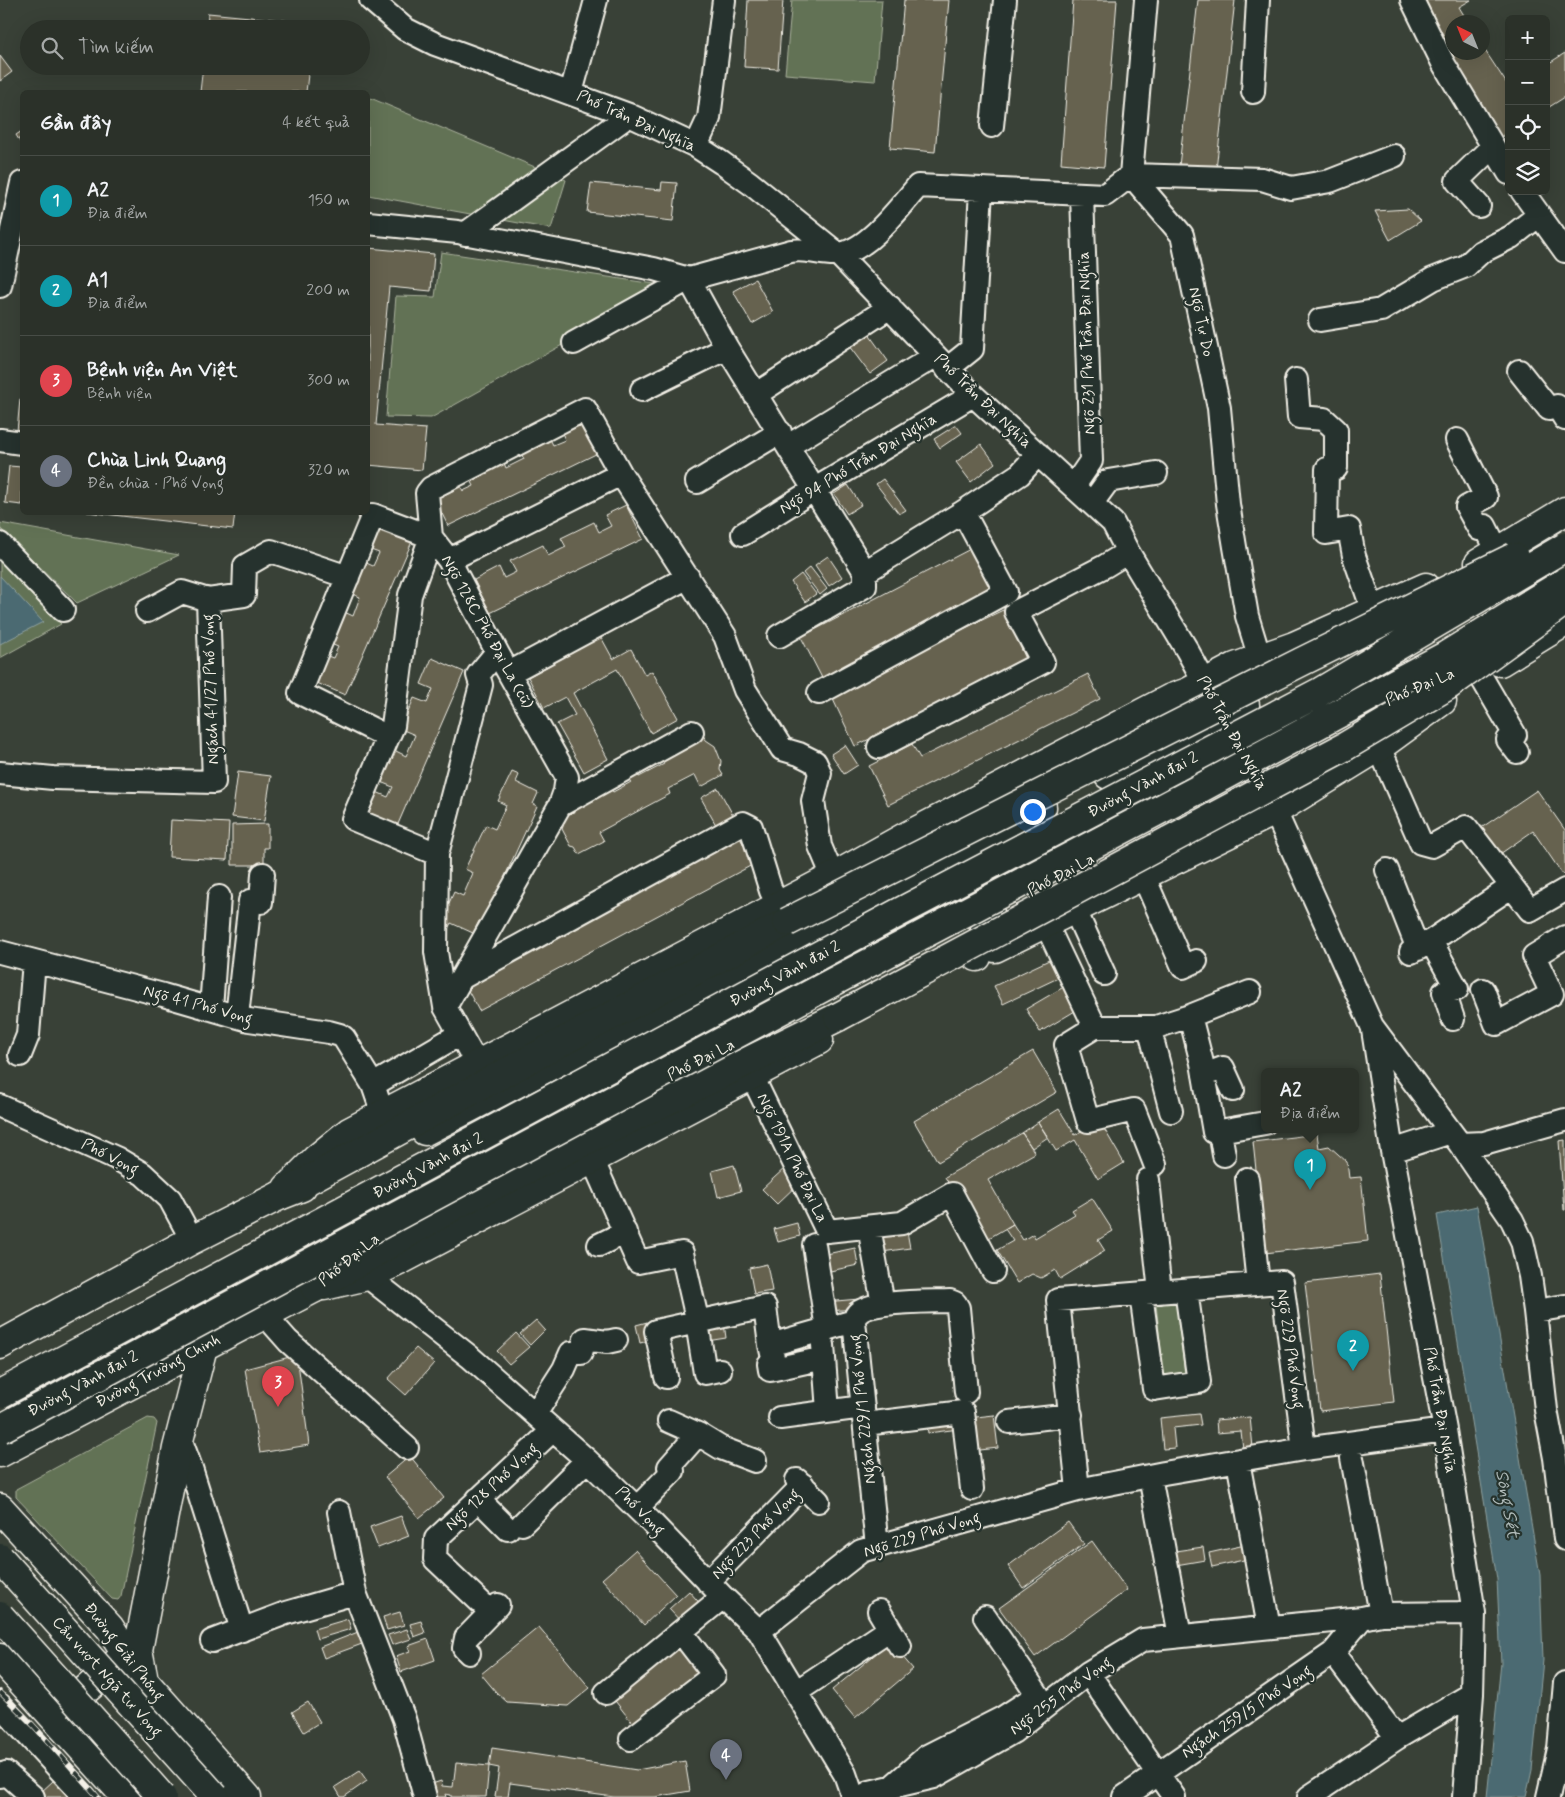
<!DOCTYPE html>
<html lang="vi">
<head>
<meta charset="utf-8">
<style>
  :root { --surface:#2b3129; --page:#333931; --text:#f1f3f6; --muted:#a6a9a8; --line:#474c46; --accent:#95b2f1 }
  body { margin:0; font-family:Mynerve,sans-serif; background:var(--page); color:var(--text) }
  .controls { position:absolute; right:15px; top:15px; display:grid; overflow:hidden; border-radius:8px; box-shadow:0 5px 20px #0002 }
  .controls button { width:45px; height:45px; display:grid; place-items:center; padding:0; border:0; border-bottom:1px solid var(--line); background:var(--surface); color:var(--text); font:25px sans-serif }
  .compass { position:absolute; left:1445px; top:15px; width:45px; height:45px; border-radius:50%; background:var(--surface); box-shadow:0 5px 20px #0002; rotate:317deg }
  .you { position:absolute; left:1032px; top:811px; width:18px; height:18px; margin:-12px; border:4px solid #fff; border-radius:50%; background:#1a73e8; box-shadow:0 0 0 8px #1a73e833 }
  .badge { display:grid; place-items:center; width:32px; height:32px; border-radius:50%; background:var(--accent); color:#fff; font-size:16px; font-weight:700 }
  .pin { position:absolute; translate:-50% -41px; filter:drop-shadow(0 1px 2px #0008) }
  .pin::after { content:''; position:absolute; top:26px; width:18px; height:15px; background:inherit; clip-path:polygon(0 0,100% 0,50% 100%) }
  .popup { position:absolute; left:1261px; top:1068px; width:98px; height:65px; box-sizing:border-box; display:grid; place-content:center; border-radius:8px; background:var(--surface); filter:drop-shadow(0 1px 4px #0005); font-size:16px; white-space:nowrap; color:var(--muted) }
  .popup b { font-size:19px; color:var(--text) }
  .popup::after { content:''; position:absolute; left:50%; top:100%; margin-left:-10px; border:10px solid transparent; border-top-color:var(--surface) }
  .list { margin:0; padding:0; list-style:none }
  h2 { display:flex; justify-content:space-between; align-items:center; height:65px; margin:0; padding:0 20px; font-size:21px }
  h2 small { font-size:16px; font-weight:400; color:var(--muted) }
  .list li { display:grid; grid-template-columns:32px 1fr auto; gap:15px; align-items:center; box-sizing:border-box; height:90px; padding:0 20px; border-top:1px solid var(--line) }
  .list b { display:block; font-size:19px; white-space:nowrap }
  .list p { margin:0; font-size:16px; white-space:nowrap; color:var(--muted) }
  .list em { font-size:16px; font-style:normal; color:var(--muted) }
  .icon { flex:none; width:28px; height:28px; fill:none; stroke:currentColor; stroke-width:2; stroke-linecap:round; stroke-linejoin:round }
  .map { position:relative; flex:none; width:1565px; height:1797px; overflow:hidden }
  .search { position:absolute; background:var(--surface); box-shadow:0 5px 20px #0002; left:20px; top:20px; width:350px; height:55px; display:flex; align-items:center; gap:12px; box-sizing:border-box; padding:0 18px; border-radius:28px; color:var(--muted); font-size:19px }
  .panel { position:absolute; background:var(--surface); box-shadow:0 5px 20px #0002; left:20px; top:90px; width:350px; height:425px; border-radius:8px }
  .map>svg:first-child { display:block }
</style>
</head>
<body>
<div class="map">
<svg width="1565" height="1797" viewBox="0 0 1565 1797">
  <rect width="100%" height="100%" fill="#394137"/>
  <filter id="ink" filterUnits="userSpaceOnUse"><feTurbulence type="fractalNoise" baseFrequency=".02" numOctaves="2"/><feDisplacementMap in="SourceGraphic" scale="10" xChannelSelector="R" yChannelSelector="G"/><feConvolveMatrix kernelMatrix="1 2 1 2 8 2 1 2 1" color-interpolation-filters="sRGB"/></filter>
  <g filter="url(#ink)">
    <path fill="#627254" stroke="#abb29e" d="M792,0h90l-7,81 -90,-7z
      M368,97l198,83 -15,49 -183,-34z
      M441,252l227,34 -237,132 -45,-1 10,-121 39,1z
      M0,523l179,32 -102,48 -77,-75z
      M0,559l61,65 -61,34z
      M1176,1301l9,74 -21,3 -8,-74z
      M148,1418l6,1 3,4 -36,173 -3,4 -6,-1 -96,-102v-8z"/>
    <path fill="#4b6b72" stroke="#8fa1a1" d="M0,576l43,46 -43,22z
      M1477,1206l63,369 3,85 -11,110 -6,27h-39l14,-134 -4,-84 -60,-364z"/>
    <path fill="#66624f" stroke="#f4f1e8" d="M748,0h35l-5,69 -34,-2z
      M904,0h45l-14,152 -45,-4z
      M1073,0h44l-13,167 -43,-4z
      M1198,0h37l-19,170 -37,-4z
      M1418,0h53l-12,7 9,15h-16v30h30v-6l27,41v45l-8,5z
      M208,13l105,10 -1,6h-105z
      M1565,53v44l-19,12v-44z
      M0,56l12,16 -12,9z
      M203,66h106l-3,26h-106z
      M22,131v14l-6,-10z
      M662,182l15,1 -4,38 -86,-9 4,-29 70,7z
      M1408,209l13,12 -31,19 -15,-29z
      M368,248l66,6 -3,37 -42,-4 -13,138 50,4 -4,41 -54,-5v-167l1,-16h-1z
      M755,279l18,33 -21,12 -19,-33z
      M865,329l23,32 -18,13 -24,-32z
      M20,399h2v32h-5z
      M584,419l16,33 -152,74 -16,-33 26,-12 5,10 11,-5 -6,-12 34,-16 4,10 18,-9 -5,-9 29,-15 5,10 12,-5 -4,-10z
      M956,425l6,8 -22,15 -6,-9z
      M981,444l14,19 -24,19 -15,-20z
      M9,466l13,1v38l-17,-2z
      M883,479l23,31 -7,4 -23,-30z
      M848,485l13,20 -14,9 -13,-20z
      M626,505l17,34 -153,74 -16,-33 25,-13 5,11 12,-6 -6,-11 33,-16 5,11 18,-9 -5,-9 33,-16 5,10 12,-6 -6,-11z
      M87,512h148l-2,17z
      M380,523l34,14 -69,158 -35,-15 12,-26 11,4 5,-11 -12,-5 14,-32 13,6 7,-19 -11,-4 13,-32 11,5 6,-13 -11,-4z
      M978,545l23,43 -178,92 -22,-43z
      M828,556l14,21 -13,9 -14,-21z
      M810,567l17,22 -7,6 -17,-22z
      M801,574l15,20 -11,8 -14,-20z
      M1003,610l25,53 -173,83 -25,-53z
      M601,637l12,22 18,-10 14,26 7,-4 26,47 -27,15 -34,-64 -44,24 35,66 -24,13 -27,-48 18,-9 -10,-18 -21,11 -16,-31z
      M432,658l32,14 -69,159 -32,-15 11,-25 14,6 5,-10 -15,-6 14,-32 14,7 9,-21 -14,-6 13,-31 13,5 6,-14 -12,-5z
      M1088,674l12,25 -212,106 -19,-39 43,-22 8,14z
      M703,735l3,5 9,6 6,15 -1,9 3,5 -22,12 -6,-12 -27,14 2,5 -71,38 5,9 -25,13 -4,-7 -4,-1 -9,-17 2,-5 -6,-10 51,-29 4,7 18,-10 -5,-8 8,-5 5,8 25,-13 -4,-6z
      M845,745l13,20 -14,9 -13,-20z
      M238,772l33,4 -7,45 -32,-4z
      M512,772l7,3 -3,7 22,11 -5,11 4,2 -53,116 -5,-1 -6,12 -22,-10 -3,6 -9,-4 15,-33 9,4 10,-23 -8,-4 21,-44 9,4 11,-24 -8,-4z
      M718,788l15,27 -17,10 -15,-27z
      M1537,790l28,40v43l-2,2 -30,-44 -33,23 -19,-26z
      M171,820l58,3 -2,37 -58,-3z
      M268,824v24h-4v17h-32v-40z
      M739,836l15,28 -275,147 -15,-28z
      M1049,960l9,18 -55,26 -9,-18z
      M1067,985l13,23 -40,24 -14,-23z
      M1033,1051l24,41 -119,70 -24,-41z
      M1059,1109l16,26 24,-15 25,43 -26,16 -23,-39 -19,11 -18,-29z
      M1038,1122l10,15 -16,11 -10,-15z
      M1022,1133l13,20 -47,27 25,44 -31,18 -37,-65z
      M1317,1134l2,14 10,-2 18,16 2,16 12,-1 7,64 -103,12 -12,-111z
      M1565,1140v70h-1l-5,-69z
      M734,1165l7,26 -23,6 -6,-26z
      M786,1167l14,15 -23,22 -15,-15z
      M1092,1198l21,33 -15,9 7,11 -45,28 -5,-9 -14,8 -9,-4 -15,9 -20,-33 16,-9 -8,-12 8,-5 10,16 10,-6 2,4 40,-24 -3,-4z
      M797,1223l3,13 -22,6 -4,-13z
      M906,1226l4,22 -35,5 -3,-21z
      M855,1248l3,17 -37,8 -4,-17z
      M767,1264l5,27 -18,3 -5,-26z
      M1380,1274l14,128 -74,9 -15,-128z
      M859,1299v10l-34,2v-9z
      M536,1320l9,10 -15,15 -10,-11z
      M651,1321l5,18 -16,4 -4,-18z
      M724,1323l2,15 -19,3 -2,-16z
      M516,1333l13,14 -20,17 -12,-13z
      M819,1339l3,16 -29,6 -2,-10h-3z
      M416,1348l18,15 -28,32 -18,-16z
      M297,1355l12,90 -49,8 -15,-84z
      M1199,1414l2,11 -28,3 2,20 -12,1 -3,-31z
      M994,1415l4,33 -27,3 -4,-33z
      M958,1417l1,12 -31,4 -2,-13z
      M1250,1417l3,31 -10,1 -2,-18 -24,2 -1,-13z
      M410,1456l34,42 -25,20 -34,-41z
      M401,1516l8,20 -31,12 -8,-21z
      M1068,1522l16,22 -61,44 -15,-22z
      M1092,1541l35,49 -92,67 -36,-49z
      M1245,1545l3,14 -36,8 -3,-14z
      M1203,1547l2,13 -35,6 -2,-14z
      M635,1550l41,45 -32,30 -42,-46z
      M689,1591l14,16 -19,18 -15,-16z
      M400,1612l4,13 -17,5 -4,-13z
      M348,1619l3,10 -34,10 -3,-10z
      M421,1621l4,12 -11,4 -4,-13z
      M539,1627l51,61 -22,18 -61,-4 -11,-10 -15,-18z
      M407,1629l4,10 -19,6 -4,-10z
      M358,1632l4,12 -38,14 -4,-11z
      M428,1639l7,21 -34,12 -5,-16 14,-5 -2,-5z
      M890,1642l23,27 -58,49 -23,-28z
      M680,1644l25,33 -68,52 -25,-32z
      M308,1702l12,20 -16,10 -12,-20z
      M492,1748l145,22 48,-9 5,30 -35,6h-41l-104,-14 -2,14h-13l4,-29 -10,-2z
      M456,1763l33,3 -3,31h-35v-2l-6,-1 1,3h-11l-3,-13 9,-3 1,5 11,1z
      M360,1771l7,10 -23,16h-3l-6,-10z
      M54,1780l14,17h-25l-3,-4z"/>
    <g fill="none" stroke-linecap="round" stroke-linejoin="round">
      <defs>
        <path id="minor" d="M371,0l34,29 30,15 194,71 67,31 26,17 28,20 88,71 135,141 140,128 15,29 59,98 88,161 97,215 88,118 52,76 10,21 8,35 5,35 11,99 9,48 10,81
          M1146,0l-15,175 51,60 37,173 9,96 7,43 12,69 13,43
          M1412,0l31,63 66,110
          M1253,92l5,-92
          M571,93l25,-93
          M992,126l13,-126
          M696,146l13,-28 15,-118
          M1131,175l131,4 29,9 39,-7 64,-25
          M1522,191l43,60
          M1479,206l-22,-25 35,-34
          M368,223l90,9 196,37 35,10 38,69 138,224v14l-86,50
          M465,234l164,-119
          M0,286l22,-103
          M1320,320l61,-10 52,-31 33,-13 15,-14 30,-15 28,-22
          M574,343l115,-64 102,-28c16,-3 30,4 46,3 29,-1 63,-47 81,-68l187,9 26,-20
          M947,369l25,-20 9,-159
          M1519,371l30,38 8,-3 8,13
          M1296,380l3,37 25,2 12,11v38l-9,1 -1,64 23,-4 5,27 15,43
          M642,390l85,-42
          M755,395l135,-88
          M0,440l22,3
          M1457,440l29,57 -19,10 12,22 6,-3 13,26
          M788,446l147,-90
          M697,482l83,-50
          M1074,486l17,-25 -9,-267
          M1092,503l16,-22 48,-8
          M743,534l72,-45 158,-94
          M0,544l63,66
          M449,560l172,-86
          M865,572l98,-60 57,-38 18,-20
          M208,600l36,-5 1,-29 26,-15 77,26
          M509,673l179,-96
          M1480,675l35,60 -7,5 9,12
          M819,693l187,-101 -43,-80
          M388,737l-88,-44 73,-178 58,22 -21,58 -17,131 -5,11 -35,82 84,35 44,-169 -3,-10 19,-23
          M879,747l164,-85 -27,-50 89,-46 23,-14
          M1379,747l42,96 11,3 34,-19 64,83 35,-20
          M0,773l53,5 161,4 -6,-182 -26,-8 -35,19
          M560,805l132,-73
          M437,854l-1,98 9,55
          M1387,870l31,79
          M1143,875l40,92 13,-6
          M1074,908l30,66
          M1045,922l50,105h61l34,-11 60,-24
          M1431,941l26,48 -13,3 9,27
          M0,952l163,43 86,25 80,12 11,3 4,3 29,47 10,29
          M1411,952l20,-11 80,-54
          M463,977l280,-154 8,4 20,64 8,14
          M1483,990l13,34 56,-30 -18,-38 31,-19
          M211,1009l8,-112
          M237,1016l13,-115 11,1 2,-28
          M1190,1016l12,47 12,69 51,-9
          M1095,1027l-29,18 22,76 46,-11 21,54
          M1149,1027l22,84
          M1373,1030l19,121 53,279 29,183 -2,81 -8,103
          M20,1055l8,-20 6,-74
          M477,1064l-32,-57 115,-202 5,-14 2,-14 -70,-125 -48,-92 -18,-23 -4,-44 4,-5 154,-79 36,65 104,162 20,54 37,59 17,5 16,8 5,11 -7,28 7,45 13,31
          M1204,1075l19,-7 10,22
          M752,1076l75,155 75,-8 50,-29 41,77
          M373,1085l87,-51
          M0,1106l116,52 27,16 27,25 22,41
          M1220,1132l4,23
          M1460,1144l24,-1 81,-23
          M1392,1151l59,-19
          M592,1159l46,103 44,-9 13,57 10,63 15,-3
          M1247,1179l11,105
          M1148,1180l12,112
          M869,1227l14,77
          M599,1245l26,-13
          M814,1245l13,84
          M367,1276l103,81 117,103 65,63 71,74 36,34 86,143 8,23
          M1141,1294l13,95 45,-7 -13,-92
          M1535,1311l30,-5
          M265,1315l23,26 119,107
          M770,1345l4,17 -5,2 1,6 54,-12
          M823,1345l5,66
          M666,1377l-10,-46 109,-24 5,38 84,-24
          M535,1414l29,-45 7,-16h10l4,-14 22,3 9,-2
          M780,1418l83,-11
          M669,1421l29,13 23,14 34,13
          M1009,1422l62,-7
          M865,1424l98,-12 9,77
          M180,1438l11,30 51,162
          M1352,1458l29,156
          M1240,1472l29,155
          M797,1480l21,21
          M1152,1487l28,149
          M1078,1490l-20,-190 224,-18 22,167
          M478,1499l30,30
          M637,1508l36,-37 -4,-4 29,-33
          M339,1512l16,81 49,126 21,78
          M522,1524l65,-64
          M877,1547l-23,-226c1,-3 1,-5 3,-7 12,-14 74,-12 93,-13l5,2 3,5 8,84
          M708,1582l95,-97
          M879,1611l21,35
          M491,1612l-56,-53 1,-20 117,-109
          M759,1631l102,-80 217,-61 86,-17 140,-24 141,-19
          M212,1641l74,-28 69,-20
          M469,1653l-5,-5 2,-10 32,-33
          M1333,1653l64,85
          M1088,1673l86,124
          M796,1692l94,-63
          M606,1693l117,-96
          M0,1705l85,92
          M631,1739l83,-64 -33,-43
          M0,1776l6,-3 27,24
          M895,1784l32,-28 77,-39 34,-22 -53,-78
          M861,1797l9,-5 64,-15 79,-45 75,-59 55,-33 219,-22 19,-4 93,-1
          M1124,1797l209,-144 29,-35
          M1309,1797l88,-59 75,-44
          M1548,1797l11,-48 6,-66"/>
        <path id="major" d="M1479,563l86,-52
          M1500,662l65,-40
          M1370,709l78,-33
          M1108,775l137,-70
          M995,948l280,-137 104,-64 63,-46
          M977,957l13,-44
          M425,1131l520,-270 97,-54
          M287,1188l30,-30 32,-26 484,-255 70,-39 268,-140 17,-6 47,-25 59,-21 132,-59
          M324,1286l43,-10 34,-16 418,-220
          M0,1345l192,-105 87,-44 23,-9
          M0,1453l315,-165 17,-15
          M0,1508l110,120 34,53 103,116
          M0,1658l126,139
          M143,1675l-5,-25 39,-202 26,-101
          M56,1716l66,-58"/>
        <path id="highway" d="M279,1196l253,-138 255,-136
          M315,1288l150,-88 373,-183"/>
      </defs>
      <use href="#minor" stroke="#f4f1e8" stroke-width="26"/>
      <use href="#major" stroke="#f4f1e8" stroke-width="31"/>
      <use href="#highway" stroke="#f4f1e8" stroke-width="31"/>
      <use href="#minor" stroke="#26332d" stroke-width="22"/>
      <use href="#major" stroke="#26332d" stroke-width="28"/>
      <use href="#highway" stroke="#26332d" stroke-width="28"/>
      <defs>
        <path id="rail" d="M0,1692l33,33 65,72"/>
      </defs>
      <use href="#rail" stroke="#f4f1e8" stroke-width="5.5"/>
      <use href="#rail" stroke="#26332d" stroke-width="4" stroke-dasharray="11" stroke-linecap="butt"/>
      <defs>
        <path id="major-bridge" d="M0,1558l215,239
          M0,1616l162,181"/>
        <path id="highway-bridge" d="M787,922l514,-260 213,-105
          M838,1017l508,-271 103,-61 116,-84
          M0,1394l898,-481 420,-220 247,-146
          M0,1429l833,-447 366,-193 248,-134 118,-73"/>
      </defs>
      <use href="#major-bridge" stroke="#f4f1e8" stroke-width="31" stroke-linecap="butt"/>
      <use href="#highway-bridge" stroke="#f4f1e8" stroke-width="31" stroke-linecap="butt"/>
      <use href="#major-bridge" stroke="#26332d" stroke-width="28"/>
      <use href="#highway-bridge" stroke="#26332d" stroke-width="28"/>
    </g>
  </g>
  <g text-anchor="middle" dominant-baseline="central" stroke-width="4.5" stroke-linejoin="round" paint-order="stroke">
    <g font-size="16" fill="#f4f1e8" stroke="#26332d">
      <text transform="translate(636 121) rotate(24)">Phố Trần Đại Nghĩa</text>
      <text transform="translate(1201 322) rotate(78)">Ngõ Tự Do</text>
      <text transform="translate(1087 343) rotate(-92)">Ngõ 231 Phố Trần Đại Nghĩa</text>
      <text transform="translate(983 401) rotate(44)">Phố Trần Đại Nghĩa</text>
      <text transform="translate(858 464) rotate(-31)">Ngõ 94 Phố Trần Đại Nghĩa</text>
      <text transform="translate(487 632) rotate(61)">Ngõ 128C Phố Đại La (cũ)</text>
      <text transform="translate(1420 687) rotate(-23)">Phố Đại La</text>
      <text transform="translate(211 689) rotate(-92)">Ngách 41/27 Phố Vọng</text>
      <text transform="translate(1232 733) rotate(61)">Phố Trần Đại Nghĩa</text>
      <text transform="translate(1143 785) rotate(-28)">Đường Vành đai 2</text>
      <text transform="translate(1061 875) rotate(-28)">Phố Đại La</text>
      <text transform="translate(785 974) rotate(-28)">Đường Vành đai 2</text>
      <text transform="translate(198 1005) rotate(15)">Ngõ 41 Phố Vọng</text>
      <text transform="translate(701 1060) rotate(-27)">Phố Đại La</text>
      <text transform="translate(110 1157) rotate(27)">Phố Vọng</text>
      <text transform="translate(792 1158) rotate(64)">Ngõ 191A Phố Đại La</text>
      <text transform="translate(428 1166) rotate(-28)">Đường Vành đai 2</text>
      <text transform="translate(349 1260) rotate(-39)">Phố Đại La</text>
      <text transform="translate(1290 1349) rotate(82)">Ngõ 229 Phố Vọng</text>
      <text transform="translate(158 1371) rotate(-28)">Đường Trường Chinh</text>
      <text transform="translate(83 1384) rotate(-28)">Đường Vành đai 2</text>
      <text transform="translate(863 1409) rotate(-96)">Ngách 229/1 Phố Vọng</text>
      <text transform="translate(1440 1410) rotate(80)">Phố Trần Đại Nghĩa</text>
      <text transform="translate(492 1487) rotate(-43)">Ngõ 128 Phố Vọng</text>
      <text transform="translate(640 1511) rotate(45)">Phố Vọng</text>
      <text transform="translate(756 1534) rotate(-46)">Ngõ 223 Phố Vọng</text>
      <text transform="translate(922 1535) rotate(-17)">Ngõ 229 Phố Vọng</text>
      <text transform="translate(124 1652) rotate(52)">Đường Giải Phóng</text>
      <text transform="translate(107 1677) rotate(48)">Cầu vượt Ngã tư Vọng</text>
      <text transform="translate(1061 1696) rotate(-36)">Ngõ 255 Phố Vọng</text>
      <text transform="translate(1247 1712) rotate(-34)">Ngách 259/5 Phố Vọng</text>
    </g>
    <g font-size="18" font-style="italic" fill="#b0bbb9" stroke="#26332d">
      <text transform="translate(1507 1504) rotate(80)">Sông Sét</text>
    </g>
  </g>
</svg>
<div class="controls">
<button>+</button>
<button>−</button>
<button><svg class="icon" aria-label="locate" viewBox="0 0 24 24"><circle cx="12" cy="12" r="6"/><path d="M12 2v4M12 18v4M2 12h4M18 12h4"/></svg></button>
<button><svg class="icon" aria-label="layers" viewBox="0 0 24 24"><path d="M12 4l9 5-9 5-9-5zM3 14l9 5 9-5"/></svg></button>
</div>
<svg class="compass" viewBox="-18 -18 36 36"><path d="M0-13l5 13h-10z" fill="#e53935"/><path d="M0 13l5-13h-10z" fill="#a6a9a8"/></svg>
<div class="you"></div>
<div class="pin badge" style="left:1310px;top:1190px;background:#0f9aa8">1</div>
<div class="popup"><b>A2</b>Địa điểm</div>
<div class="pin badge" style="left:1353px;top:1371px;background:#0f9aa8">2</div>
<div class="pin badge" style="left:278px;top:1407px;background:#e0444e">3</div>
<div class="pin badge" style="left:726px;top:1780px;background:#6b7280">4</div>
<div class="search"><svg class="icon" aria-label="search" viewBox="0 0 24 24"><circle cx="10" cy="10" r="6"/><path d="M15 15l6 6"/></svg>Tìm kiếm</div>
<section class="panel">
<h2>Gần đây<small>4 kết quả</small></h2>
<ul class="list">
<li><span class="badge" style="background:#0f9aa8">1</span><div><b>A2</b><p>Địa điểm</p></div><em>150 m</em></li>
<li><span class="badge" style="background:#0f9aa8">2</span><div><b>A1</b><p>Địa điểm</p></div><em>200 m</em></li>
<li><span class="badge" style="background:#e0444e">3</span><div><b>Bệnh viện An Việt</b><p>Bệnh viện</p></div><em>300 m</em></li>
<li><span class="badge" style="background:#6b7280">4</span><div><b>Chùa Linh Quang</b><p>Đền chùa · Phố Vọng</p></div><em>320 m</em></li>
</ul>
</section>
</div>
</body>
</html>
